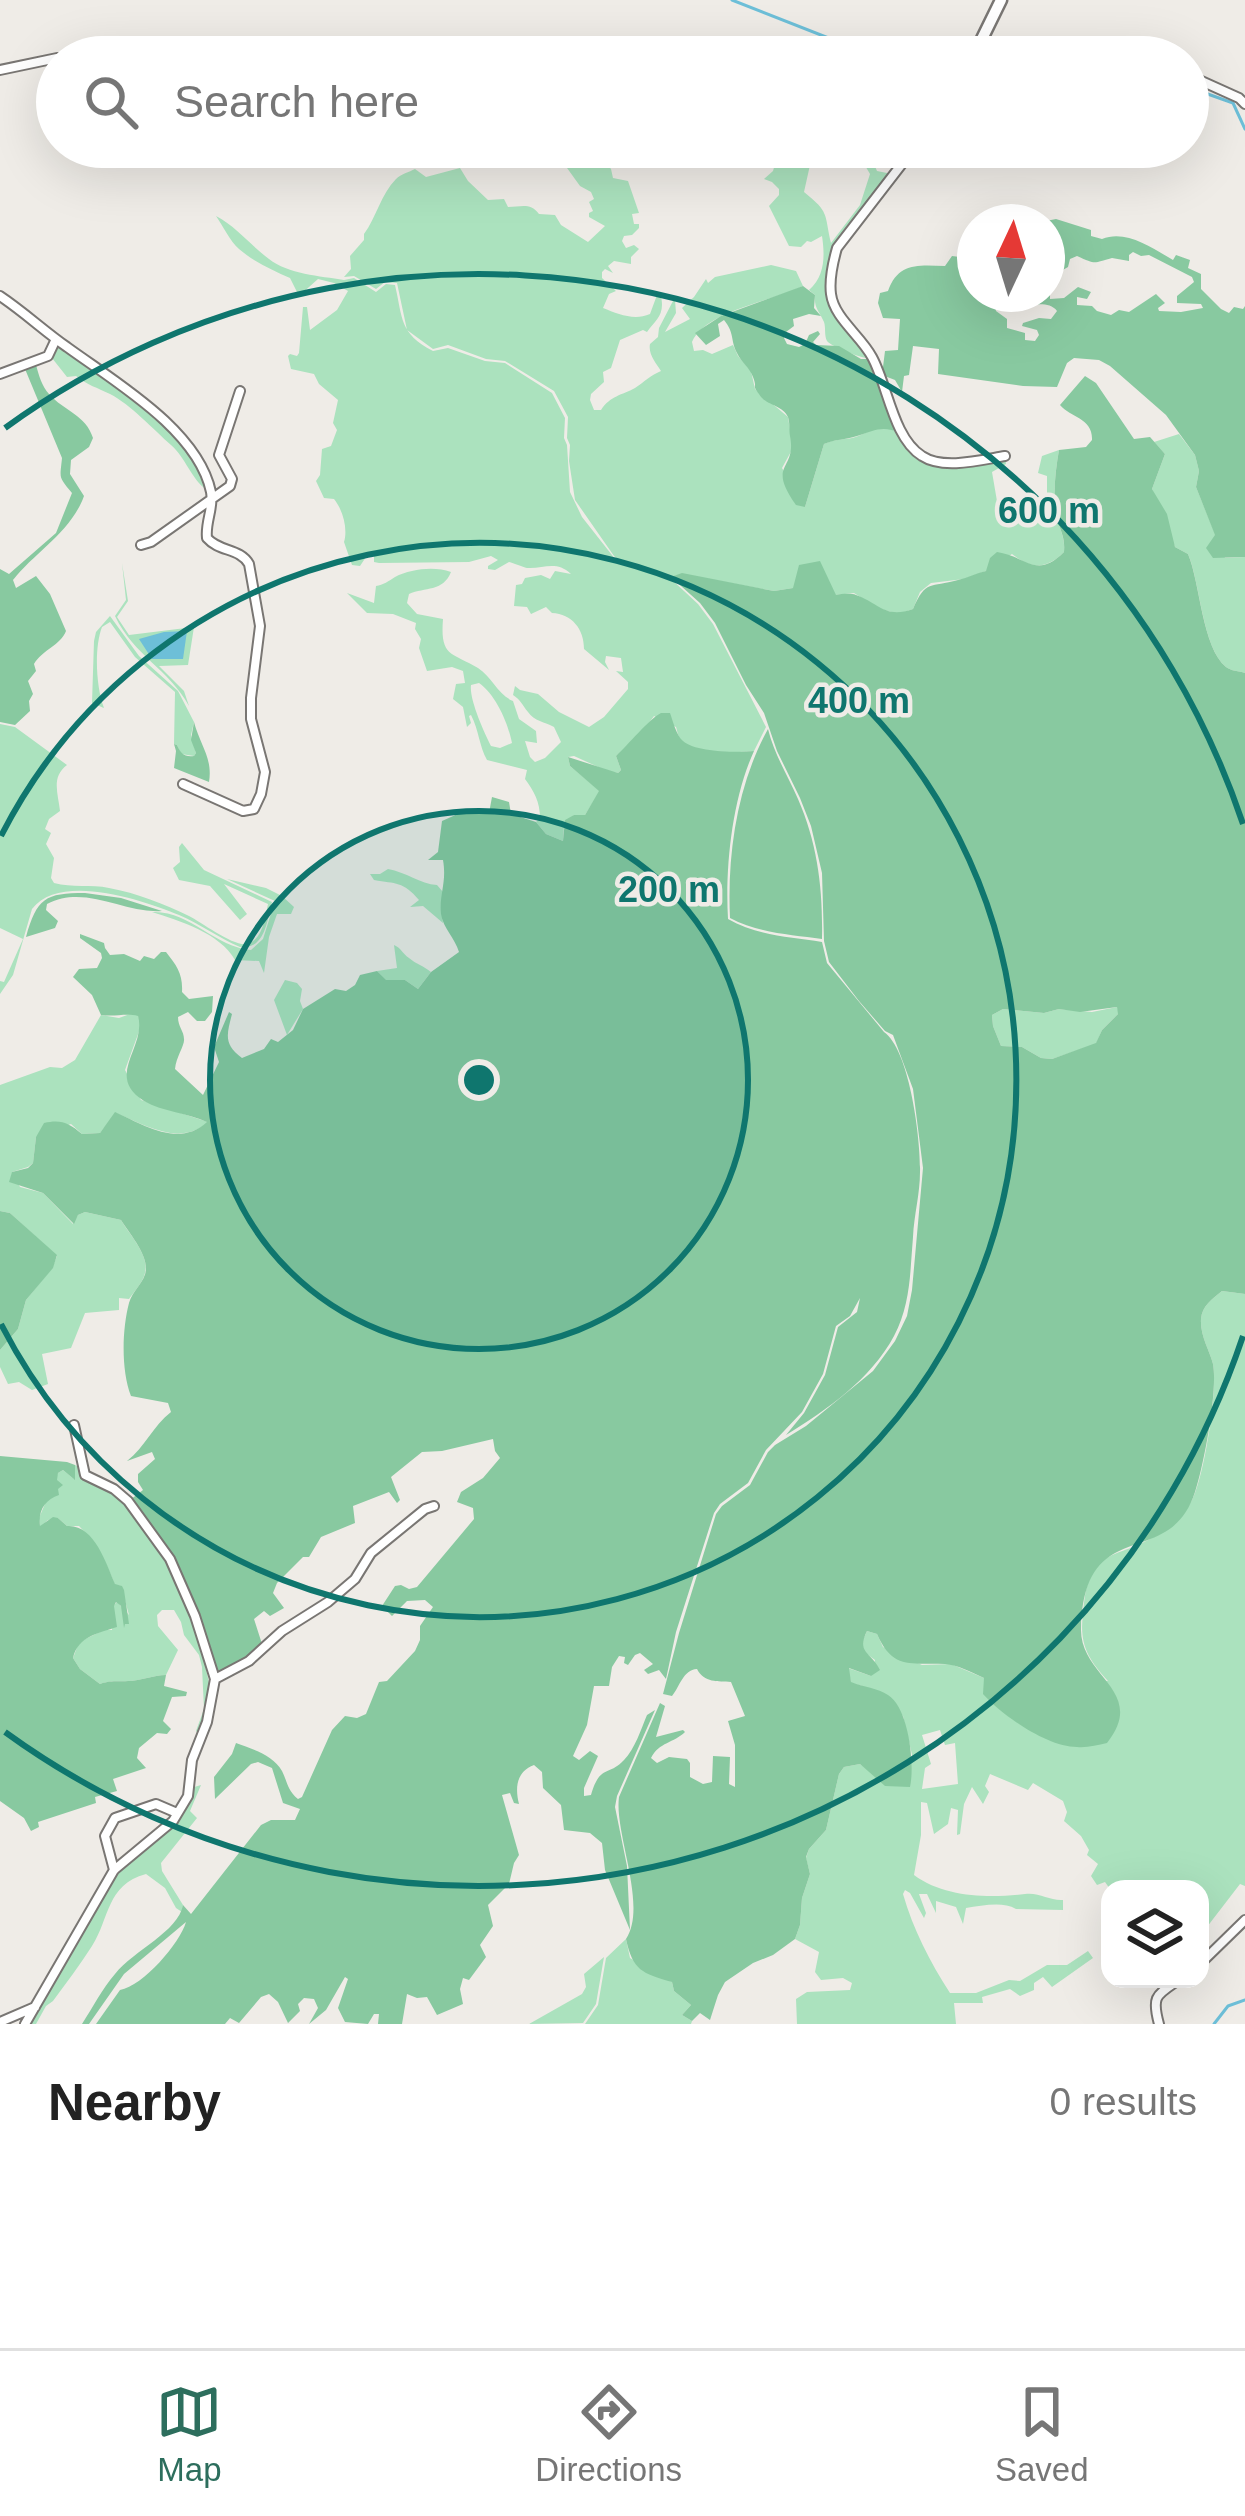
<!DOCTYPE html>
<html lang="en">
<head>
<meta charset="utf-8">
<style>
  :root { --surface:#fff; --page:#f6f6f6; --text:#222; --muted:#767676; --line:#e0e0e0; --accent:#2d6e5d }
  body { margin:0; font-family:Arial,sans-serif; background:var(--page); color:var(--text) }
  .controls { position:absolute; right:36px; bottom:36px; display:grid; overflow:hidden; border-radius:24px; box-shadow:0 12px 48px #0002 }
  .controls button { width:108px; height:108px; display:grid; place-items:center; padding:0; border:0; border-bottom:3px solid var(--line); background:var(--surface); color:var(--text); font:60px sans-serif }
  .compass { position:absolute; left:957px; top:204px; width:108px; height:108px; border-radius:50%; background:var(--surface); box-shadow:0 12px 48px #0002; rotate:4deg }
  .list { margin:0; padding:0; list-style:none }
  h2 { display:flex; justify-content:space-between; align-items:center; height:156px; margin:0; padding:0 48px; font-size:51px }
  h2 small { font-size:39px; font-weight:400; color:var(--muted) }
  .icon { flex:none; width:66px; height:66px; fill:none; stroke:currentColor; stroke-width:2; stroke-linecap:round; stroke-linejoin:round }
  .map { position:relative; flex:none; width:1245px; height:2024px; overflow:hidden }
  .search { position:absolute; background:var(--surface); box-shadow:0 12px 48px #0002; left:36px; right:36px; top:36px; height:132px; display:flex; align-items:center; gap:30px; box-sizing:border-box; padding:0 42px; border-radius:66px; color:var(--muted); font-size:45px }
  .sheet { height:324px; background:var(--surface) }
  nav { display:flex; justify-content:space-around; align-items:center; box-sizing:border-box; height:168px; border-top:3px solid var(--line); background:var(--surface); font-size:33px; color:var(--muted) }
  nav a { display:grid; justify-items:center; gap:6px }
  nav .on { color:var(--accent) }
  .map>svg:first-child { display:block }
</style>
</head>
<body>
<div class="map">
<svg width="1245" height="2024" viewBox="0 0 1245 2024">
  <rect width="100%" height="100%" fill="#efece7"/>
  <path fill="#abe2be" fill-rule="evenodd" d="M762,147h39l-2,5 11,13 -6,27c26,21 20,21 27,51l29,-38 10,-31 -10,-17 -14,-10h13l13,12 5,12 15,3 -56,73 -7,45 43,67c-9,0 -40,-12 -45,-18 -3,-6 -1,-13 -3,-19 -5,-12 -10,-13 -9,-27l-6,-5c16,-14 16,-34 13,-54l-11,6 -4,-1 -6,6 -12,-1 -20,-40 10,-11v-6l-7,-7 -8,-3 9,-8 2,-7 -4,-2 -7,3 -11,-9z
    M560,148h11l13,9 18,1 9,11 2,9 15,3 11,32 -7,1 2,10h5v4l-7,7 -8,1 -2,5 4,7 8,-3 5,4 -8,8v7l-17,-3 -6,5 5,7 -8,-4 -3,3v6l14,13 -7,3 -6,14c15,6 31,13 47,6l7,-19 4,1c4,20 -5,23 -14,36l-4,-2 -23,10 -9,28 -8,4 1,10 -13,12 -1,6 4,10h7c9,-14 21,-15 34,-22 9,-6 16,-13 26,-17 -5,-8 -13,-17 -11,-27l8,-7 1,-9 14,-27 2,-1 1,13 -11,19 25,-13 -8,-11 12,-11 12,-18 2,4 7,-6 56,-12 25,6 7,15c-30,15 -98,25 -111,56l2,9 9,-1 9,4 21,-9 5,11 13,15 4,18 33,28 5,31 -11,20 23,39 19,-63c10,-5 17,-4 28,-6 10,-2 17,-9 28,-10 21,-2 41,23 56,35l69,-6 1,7 -14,8 6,35 46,-6 3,-5v-20l-9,-3 4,-17 17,-6c-4,23 -7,49 -1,72 4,12 7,18 6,30 -18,18 -33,17 -52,2l-26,17 -22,8 -33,4 -11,9 -7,17 -14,5 -22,-6 -23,-15 -18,2 -43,-7 -19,3 -92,-17 -11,3 -51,-15 -6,-6 -39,-56 -6,-39 1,-16 -3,-7 1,-21 -14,-26 -49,-30 -19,-2 -38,-14 -15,4 -26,-19 -10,-47 -12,-1 -9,7 -22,-13 -10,1 7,-8 -1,-13 14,-16v-6c12,-16 17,-40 32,-55 5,-5 13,-7 19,-10l11,8 34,-9 8,13 20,19 16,-1 4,8c13,0 22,-5 31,7l16,1 6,10 27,17 17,-16 -16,-9v-4l4,-2 -4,-9 5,-3 -3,-7 -11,-6 -18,-25 3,-2 16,7 3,-3z
    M216,216c21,11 34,29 53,43 19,15 51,17 75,21l10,-2 22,14 10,-8 9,1c8,34 4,48 38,66l15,-3 37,13 20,2 47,30 13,25 -1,20 3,7 3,47 12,25 37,47 51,14 28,26 15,20 53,103 -12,24c-17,2 -54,2 -69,-7 -7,-4 -7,-11 -9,-17l-22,-11 -13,18 -25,22 5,14 -3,3 -11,-2 -33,-15 -6,1 2,9 30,25 -15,24h-11l-10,12 -1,14 -17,-7 -10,-12 4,-4c0,-16 -6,-27 -15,-39l2,-9 -40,-10c-8,-14 -8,-30 -16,-45l-2,1 2,7 -4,4 -4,-20 -10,-8 3,-15 9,-1 -2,-12 -11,-4 -25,4 -8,-23 2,-9 -6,-10 1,-6 -23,-9 -26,-1 -20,-20 27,10 2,-17c7,-1 13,-5 19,-9 16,-8 39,-11 56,-5 -8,20 -26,15 -42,22l-2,9 10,11 26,5c-3,38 8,33 35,49 14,9 20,27 35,33l6,18 17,12 1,12 -12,-2 5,16 5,5 10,-4 16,-16 -7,-15c-9,-5 -20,-6 -26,-15 -6,-7 -7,-12 -15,-17l2,-9 5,4 18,4 21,18 30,15 15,-10 24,-28v-7l-12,-11 7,1 -2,-14 -15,-2 -1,6 4,8 -25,-21c0,-20 -12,-35 -32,-36l-6,-6 -15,7 -4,-7 -13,-1 2,-21 6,-1 3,-6 16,-3 9,4 5,-8 16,3c-15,-14 -27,-5 -44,-6 -2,0 -16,-6 -18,-6l-14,8 -7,-1v-3l10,-6 -7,-4 -22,6 -90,1 -5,-1v-6l-6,-2 -8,12 -8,-1 -8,-23c4,-13 -1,-32 -10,-43l-10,-1 -8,-17 4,-6 2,-26 9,-3 6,-16 -4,-7 5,-23 -19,-16 -5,-10 -23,-5 -3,-13 2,-2 7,2 2,-3 4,-46h4l3,23 27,-20 11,-19 -14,-8 -16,-4 -19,17 -9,-18c-18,-8 -36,-16 -51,-29 -9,-8 -16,-23 -23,-33zM479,683c17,12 29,40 33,60l-12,5 -9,-2c-7,-14 -22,-47 -20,-61z
    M58,348h3c55,38 122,76 146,142 -16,-11 -21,-32 -36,-45 -17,-15 -41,-41 -61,-51 -14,-7 -21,-8 -34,-18l-9,1 -15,-19z
    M1179,434l16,21 4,16 -3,16 29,71 20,-1v116c-6,-2 -14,-2 -19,-6 -24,-19 -26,-86 -38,-113l-13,-7 -23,-58 13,-35 -11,-12z
    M122,563l6,38 -11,16 12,18 65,-8 -6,38 -29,1 25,25 5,15c-20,-37 -55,-50 -74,-90l11,-16z
    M110,616l29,40 39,35 16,31 -3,13 5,18 -2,3 -13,-2 -4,-9 -3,-1 1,-52 -40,-35 -25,-35 -8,5c-8,21 -6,60 2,81l-12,-5 2,-62 2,-9z
    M0,724l15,3 52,38c-16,12 -9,28 -7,46l-11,8 -4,10 6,4 -5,11 8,14 -3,20 3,5c18,5 37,1 55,5 28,5 55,16 80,28 12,6 45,31 58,28 16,-4 18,-27 21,-40l-44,-20 23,30 -7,6 -30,-34 -31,-6 -6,-12 7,-6 -1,-15 3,-4 22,27 68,32c-5,19 -7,48 -32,45 -21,-9 -40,-23 -61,-32 -36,-15 -119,-43 -147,-6l-19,66 -13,19v-13l4,1 19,-43 -23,-11z
    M388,869c18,3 32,15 49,16l6,7 -2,17 2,14 -20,-17 -13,1 9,-7c-16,-19 -23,-16 -45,-20l-4,-6h10z
    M227,879l39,9 16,8 12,11 -3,7h-14l-8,23 -5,36 -5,-12 -24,-1c-15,-27 -55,-39 -83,-48 37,-2 63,35 99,38l12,-11 12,-38z
    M394,945c7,3 8,8 15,13 7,6 15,8 22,14l-13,17 -13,-9 -19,1 -9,-10 20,-3z
    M285,980l12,3 5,6 -2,12 3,8 -16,26 -13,-35z
    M1117,1007l2,6 -17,17 -6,14 -44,15 -11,-1 -19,-11 -21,-1 -8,-20 -1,-11 11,-6 41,4 15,-4 33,3z
    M130,1014l8,1 3,11 -16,44 16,30 67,22c-28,25 -63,3 -92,-9l-16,20 -18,1 -11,-10 -35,13 -3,26 -5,4 -16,5 8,15 23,6 30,31 5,-9 7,-3 36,8c8,14 29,36 24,53 -2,9 -11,19 -16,26l-10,-1v12l-34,3 -14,35 -29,6 6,30 -16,6 -13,-8 -11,2 -8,-17v-17l18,-21 8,-29 26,-32 5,-12 -47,-43 -10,-2v-126l50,-18 12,1 13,-8 26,-45 18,3z
    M1222,1291l23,3v592l-5,-2 -40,52v-47h-90l-5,-7 -8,3 -6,-9 7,-12 -11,-9 2,-5 -8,-14 -17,-15 3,-9 -4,-11 -30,-18 -5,7 -38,-16 -5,12 4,6 -6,12 -11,-17 -8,17 -4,30 -3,1 1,-25 -7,-2 -3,16 -14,10 -7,-31 -6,-1v33l-7,40c31,23 76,23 111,19 14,-2 25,7 38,6v10l-47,-1c-14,-8 -34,-3 -50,-1l-3,16 -7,-17 -20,-6v12l-9,-19h-8l7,19 -2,5 -14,-25 -5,-3 -2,4c10,35 27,68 47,99h26l33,-13 11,1 27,-16h20l21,-14 5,7 -41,29 -9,-10 -9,6v7l-14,6 -10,-7 -28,8 1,6h-29l2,21h-159l-1,-25 11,-7 43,-2 2,-7 -9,-5 -22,2 -6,-8 4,-20 -24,-13 5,-14 2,-27 8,-24 -4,-16 3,-9 17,-19 13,-56 5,-7 16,-3 11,8 42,-13 -10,-43 -41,-30 -11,-3 -3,-15 23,8 4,-16 -11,-8 -2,-10 5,-11 10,3 6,13 39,18 29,-1 33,14 124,3c-20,-22 -29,-37 -25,-67 1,-12 2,-25 7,-36 11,-25 30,-24 52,-35 18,-8 39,-24 49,-41 13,-23 27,-112 22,-138 -4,-15 -13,-28 -12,-45 1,-13 11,-20 21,-28zM940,1730l5,15 10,-2 3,41 -36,5 3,-21 6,-4 -9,-29z
    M75,1465l4,2 9,14 29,15 22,26 28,38 27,58 17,73 -4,20 -9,22 -2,-2 8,-22 -2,-42 -3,-12 -15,-20 -3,-13 -7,-12h-12l-5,5 1,11 20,24 -12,25c-13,0 -25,6 -38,6 -11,1 -16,-1 -28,3l-20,-15 -7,-11 6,-16 25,-12h8l2,-25 3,-3 12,13 -8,-29 -6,-1c-11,-28 -16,-38 -36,-59h-12l-9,-8 -10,2 -8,7 -1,-9 19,-45 5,-3 11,9z
    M201,1785l-11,26 7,7 -36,45 1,8 21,34 -1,7 -6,-4 -11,-20 -19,-14c-40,11 -36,44 -54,72 -12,19 -26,37 -39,55l-7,5 -10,18h-8l87,-153 59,-48 17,-35z
    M626,1939l4,19 42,24 2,9 17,14 -9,10 10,6 -1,3h-106l13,-19 8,-47z
    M604,1957l-8,47 -13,19 -54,1 53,-30 4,-7 -2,-13z"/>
  <path fill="#88c9a0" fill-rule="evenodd" d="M1056,219l35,11v6l11,3c24,-10 50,9 71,21l3,-5 14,5 -2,8 13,6v15l20,20 8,4 5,-6 9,2 2,-3v251l-32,1 -7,-10 9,-13 -19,-48 3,-16 -4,-16 -29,-40 -56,-49 -11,-6 -25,-2 -7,5 -10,24 -34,-1 -85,-12 1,-25 -26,-3 -4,29 -5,1 -2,16 -7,-12 -13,-5 3,-24 13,-1 2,-31 -17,-1 -5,-15 2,-10 8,-2c10,-29 31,-26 57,-25l7,-10 23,3v35h72v-5h3v10l14,-1 14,-11 13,5 -4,7 -10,-2v8l15,1 5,5 14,4 8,-5 10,2 27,-18 9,9 -7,5 1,3 22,1 22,-4 -2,-4 -24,-1v-7l17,-14 -2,-5 -43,-22 -8,1 -8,-4 -4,3v6l-17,-3c-19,5 -15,7 -35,-2l-7,3 -2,8 -7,4 -13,-2 -2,-48zM998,298l11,6 7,-5 12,1 2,5c10,-1 21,-2 27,6l-6,8 -12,-1 -16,5 -1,3 15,4 2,5 -4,6 -10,-1v-7l-18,-5v-9l-11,-8 -2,-9z
    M803,286l12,9 -1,13 7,8 -12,-2 -16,5 1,7 -8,6 -2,6 3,6 12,3 6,-3 4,-9 9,-4 2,3 -7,8 3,3 23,1 22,13h11l28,74c-18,-8 -26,-2 -43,3 -12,4 -22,3 -33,8l-19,63 -9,-2c-30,-43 1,-33 -6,-69 -1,-6 0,-13 -2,-19 -6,-13 -22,-11 -29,-23 -8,-11 -1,-4 -6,-17 -3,-9 -12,-15 -16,-24 -7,-14 -2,-19 -13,-33l-6,4 2,12 -14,9 -11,-12 26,-17z
    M36,365c3,11 6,21 13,29 15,17 37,21 44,44l-4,9 -18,13 -1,14 14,22c-13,36 -49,56 -71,84l3,8 20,-12 14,18 16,37c-5,14 -24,19 -32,33l2,7 -8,10 5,13 -4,7 1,10 -15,14 -15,-3v-153l9,5 47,-41 16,-40c-14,-17 -12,-14 -10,-35l-37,-89z
    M1085,376l11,7 38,56 16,-2 15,17 -13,35 15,25 8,33 13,7c12,28 14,94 38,113 5,4 13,4 19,6v621l-23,-3c-10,8 -20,15 -21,28 -1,17 8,30 12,45 5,26 -9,101 -18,128 -26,81 -111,19 -114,137 -1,48 67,62 26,114 -10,2 -20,5 -30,4 -30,0 -74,-31 -94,-53l1,-16c-13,-6 -26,-13 -39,-14 -33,-2 -52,7 -68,-30l-10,-3c-11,22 4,21 13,39l-9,6 -22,-8 2,14c12,5 27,6 37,13 21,13 27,70 22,92l-25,-1 -25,-22 -16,3 -5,7 -13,56 -17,19 -3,8 4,17 -8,24 -2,27 -5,14 -22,16 -20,8 -28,19 -7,13 -8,25 -10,-7 -8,8 -10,-6 9,-10 -17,-14 -2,-9c-30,-9 -39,-11 -46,-43 22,-33 -12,-106 -7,-142l41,-94 5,3 -9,31 27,-7 2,2c-11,11 -26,10 -34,26l6,5 12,-6 18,2 3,4v14l13,7 9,-2 1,-26 17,1 -1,27 6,3v-42l-7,-24 17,-5 -14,-34c-13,-1 -27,1 -34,-13 -14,1 -17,17 -25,27l-9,-2 16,-61 37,-119 6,-8 28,-21 18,-33 7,-7 31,-19 67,-55 22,-30 12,-25 5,-26 11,-122 -10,-79 -20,-54 -8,-4 -26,-30 -30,-39 -5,-21 -2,-68 -11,-47 -11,-28 -23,-47 -13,-38 -18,-28 -31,-62 -15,-20 -29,-26 11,-4 92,18 19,-3 6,-23 21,-4 16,34c5,-1 15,-2 20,0 23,8 29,24 57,14 13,-30 17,-21 45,-29 10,-2 18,-7 28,-9l4,-13 7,-6c29,4 39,28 67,0 1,-13 -2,-18 -6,-30 -6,-22 -3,-49 1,-72l27,-3 6,-7c1,-22 -21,-22 -32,-35zM1117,1007l1,7 -16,16 -6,13 -44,16 -11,-1 -19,-11 -21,-1 -8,-20 -1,-11 11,-6 41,4 15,-4 21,3z
    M661,713h9c3,8 6,22 13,28 12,11 54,12 71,10 -22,48 -29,116 -26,168 29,17 63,18 94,23l5,21 57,69c26,18 37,109 36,140 0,22 -6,43 -7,65 -3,34 -2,67 -19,99 -23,43 -67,74 -108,99l18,-22 21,-38 13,-48 19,-15 3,-14 -10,18 -14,10 -13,48 -21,38 -36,38 -18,33 -28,21 -6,9 -38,119 -10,47 -7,-9 -11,4 -4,-4 9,-6 -13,-11 -5,2 -7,10 -4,-2 1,-6 -6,-1 -7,11 -3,19h-15l-7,39 -14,31 6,4 11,-9 8,5 -14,32v8l7,-1c9,-31 17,-18 33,-35 11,-11 17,-31 23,-45l8,-5 -38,86 -2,11 12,59 3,64 -25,-60 -3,-27 -12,-10 -26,-3 -3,-25 -18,-17 -1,-16 -8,-7c-18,7 -19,23 -15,39l-5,-1 -4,-10 -8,2 17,60 -5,8 -5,21 -21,21 5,21 -13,19 6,12 -17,23 -6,-2 -3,11 3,15 -26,11 -10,-18 -10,1 -10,-4 -5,30h-24l1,-10h-5l-6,10 -23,-2 -7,-14 10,-29 -3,-2 -19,33 -17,14 9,-16 -4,-9 -10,-1 -6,6 2,7 -12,12 -10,-21 -9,-8 -8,3 -22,26 -9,-5 -5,6h-129l24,-34c23,-4 60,-47 66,-68l-62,52 -35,50h-7c11,-17 20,-35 33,-50 19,-24 63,-42 68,-69l8,9 70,-89 10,-5h24l5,-11 -17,-6 -11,-35 -14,-6 -7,2 -36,35 -1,-22 18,-23 4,-11c16,6 37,12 46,28 6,12 5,19 16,28l4,-2 30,-67 13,-14 12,2 9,-4 13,-32 8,-1 28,-30 5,-11v-14l13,-19 -8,-7 -18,1 -15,15 -10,-10 13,-20 6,-1 8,4 8,-2 57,-68 -1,-11 -16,-6 4,-10 22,-14 17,-20 -5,-7 -2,-12 -51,12 -20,1 -31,25 9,23 -3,3 -8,-11 -36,14 2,17 -34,14 -12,20h-6l-26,26 -4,10 11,15 -14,8 -6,-5 -10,8 8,25 -24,19 -23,11 -27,-81 -58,-93 13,-10 -5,-8v-8l17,-15 -3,-7 -25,9c18,-14 26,-35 44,-49l-3,-9 -37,-7c-10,-26 -9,-66 -2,-93 3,-12 16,-21 17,-33 1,-17 -17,-37 -25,-50l-36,-8 -7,3 -4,9 -31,-31 -34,-11 3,-10 16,-4 5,-5 3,-26 8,-14c17,-4 25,0 38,11l18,-1 15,-21c29,13 64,36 92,10 -19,-9 -44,-10 -63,-21 -40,-25 3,-54 -6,-85 -12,-3 -23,1 -37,-1l-9,-20 -19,-18 6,-8 18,-1 5,-10 -1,-5 -21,-15v-4l24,9 1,5 5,7 14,-1 16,7 4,-5 10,3 7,-7h5c11,14 17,22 16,40l7,7 24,-3 -1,16 -7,9h-8l-9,-9 -10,5c0,10 6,14 6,22 1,6 -8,18 -9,30l28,26 16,-33 -5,-15 15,-35 3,2c-5,20 -9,30 10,44l22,-9 7,-10 7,3 15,-12 10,-21 32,-20 11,2 9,-6 5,-10 17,-4 9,9h19l13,9 13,-17 28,-20c-4,-14 -16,-24 -18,-38 -2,-20 6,-31 2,-54h-15l10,-8 4,-31 27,-12 20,4 3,-16 17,5 2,12 25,8 10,12 17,7 2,-21 9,-5h11l14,-24 -29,-25 -2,-9 50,16 3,-3 -5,-14c13,-12 32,-36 45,-43z
    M194,722c6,23 19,36 15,60l-35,-14 2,-17 -2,-7 3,1c4,9 7,12 17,11l2,-3 -5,-13z
    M768,729c6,25 20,47 30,70 20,46 25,91 24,140 -30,-4 -64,-6 -92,-21 -3,-63 7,-133 38,-189z
    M85,893l36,5 41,13c-38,3 -76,-27 -115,-7l-1,6 12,11 -3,7 -29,9c11,-39 19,-44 59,-44z
    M0,1211l10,2 47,42 -4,13 -27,32 -8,29 -18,21z
    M0,1456l67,6 8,3v15l-12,-10 -5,3 -1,7 6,5 -5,4 1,6c-14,5 -21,15 -19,31l13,-9 5,1 9,8c27,-2 39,37 48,58l7,2 2,4 5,34h-4l-1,4 -3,-22 -5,-4 -2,4 3,21c-18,6 -39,9 -44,31l7,11 20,15c11,-4 17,-2 28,-3 13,0 25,-6 38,-6l-2,11 23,6 -1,4 -14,1 -9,24 8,8 -4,5 -10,-1 -18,15 -2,10 9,10 -33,11 4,12 -22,6 1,6 -58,19 1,5 -8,4 -7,-13 -24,-17z"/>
  <path fill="#6dbfd8" d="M187,631l-4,28h-31l-13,-20 25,-7z"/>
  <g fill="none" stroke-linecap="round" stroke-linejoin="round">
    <path stroke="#6dbfd8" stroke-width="3" d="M732,0l145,57
      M1188,87l45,16 12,26
      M1214,2024l14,-18 17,-6"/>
    <defs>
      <path id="minor" d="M974,57l3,-8 13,8
        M1045,57c33,-21 58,-11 94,0
        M0,70l57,-12
        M1188,75l51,23 6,6
        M915,147l-78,101c-4,14 -8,31 -6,46 3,24 30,42 41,63 16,29 21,81 50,99 21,14 59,4 83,0
        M0,296c24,16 44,35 67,51 48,35 131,83 144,145 3,16 -6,30 -4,46 12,14 33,10 42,26l11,62 -9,72v21l14,53 -4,22 -7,15 -11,2 -60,-27
        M0,374l48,-18 8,-17
        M141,545l10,-3 79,-56 2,-7 -13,-24 21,-64
        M215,1679l34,-18 33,-30 46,-29 27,-23 16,-26 54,-44 9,-3
        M114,1870l-9,-34 10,-18 41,-14 21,9
        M1200,1964l45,-44
        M0,2022l35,-15
        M25,2024l89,-154 59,-49 15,-25 4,-36 15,-38 8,-43 -20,-63 -25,-57 -42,-58 -14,-12 -29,-14 -11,-50
        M1159,2024c-8,-29 -2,-29 21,-45"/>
      <path id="tertiary" d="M977,49l24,-49"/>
    </defs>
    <use href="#minor" stroke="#797673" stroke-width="12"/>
    <use href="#tertiary" stroke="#797673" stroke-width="15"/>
    <use href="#minor" stroke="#fff" stroke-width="8"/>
    <use href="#tertiary" stroke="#fff" stroke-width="10"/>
  </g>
  <circle cx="479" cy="1080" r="269" fill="#0f766e" fill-opacity=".12"/>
  <g fill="none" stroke="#0f766e" stroke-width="6">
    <circle cx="479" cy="1080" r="269"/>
    <path d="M1 836A537 537 0 1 1 1 1324"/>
    <path d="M1243 1336A806 806 0 0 1 5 1732M5 428A806 806 0 0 1 1243 824"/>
  </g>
  <circle cx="479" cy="1080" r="18" fill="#0f766e" stroke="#efece7" stroke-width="6"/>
  <g font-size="36" text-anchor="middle" font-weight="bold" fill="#0f766e" stroke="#efece7" stroke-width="9" stroke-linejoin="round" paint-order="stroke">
    <text x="1049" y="523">600 m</text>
    <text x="859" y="713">400 m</text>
    <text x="669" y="902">200 m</text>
  </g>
</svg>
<div class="controls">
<button><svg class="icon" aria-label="layers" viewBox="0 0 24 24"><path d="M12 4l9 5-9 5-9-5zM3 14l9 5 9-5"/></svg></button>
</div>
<svg class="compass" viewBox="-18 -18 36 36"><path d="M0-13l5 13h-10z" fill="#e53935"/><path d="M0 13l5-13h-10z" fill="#767676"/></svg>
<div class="search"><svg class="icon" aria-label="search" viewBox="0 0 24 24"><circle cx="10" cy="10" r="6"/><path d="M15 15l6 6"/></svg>Search here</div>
</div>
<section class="sheet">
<h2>Nearby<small>0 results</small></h2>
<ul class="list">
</ul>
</section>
<nav>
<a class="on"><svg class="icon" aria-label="map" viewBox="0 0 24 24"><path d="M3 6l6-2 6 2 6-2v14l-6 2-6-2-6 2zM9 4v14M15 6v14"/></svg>Map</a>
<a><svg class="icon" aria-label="directions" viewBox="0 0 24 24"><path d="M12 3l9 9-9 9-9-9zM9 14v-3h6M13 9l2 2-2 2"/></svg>Directions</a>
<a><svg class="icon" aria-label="saved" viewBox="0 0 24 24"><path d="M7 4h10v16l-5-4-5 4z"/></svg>Saved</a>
</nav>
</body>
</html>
